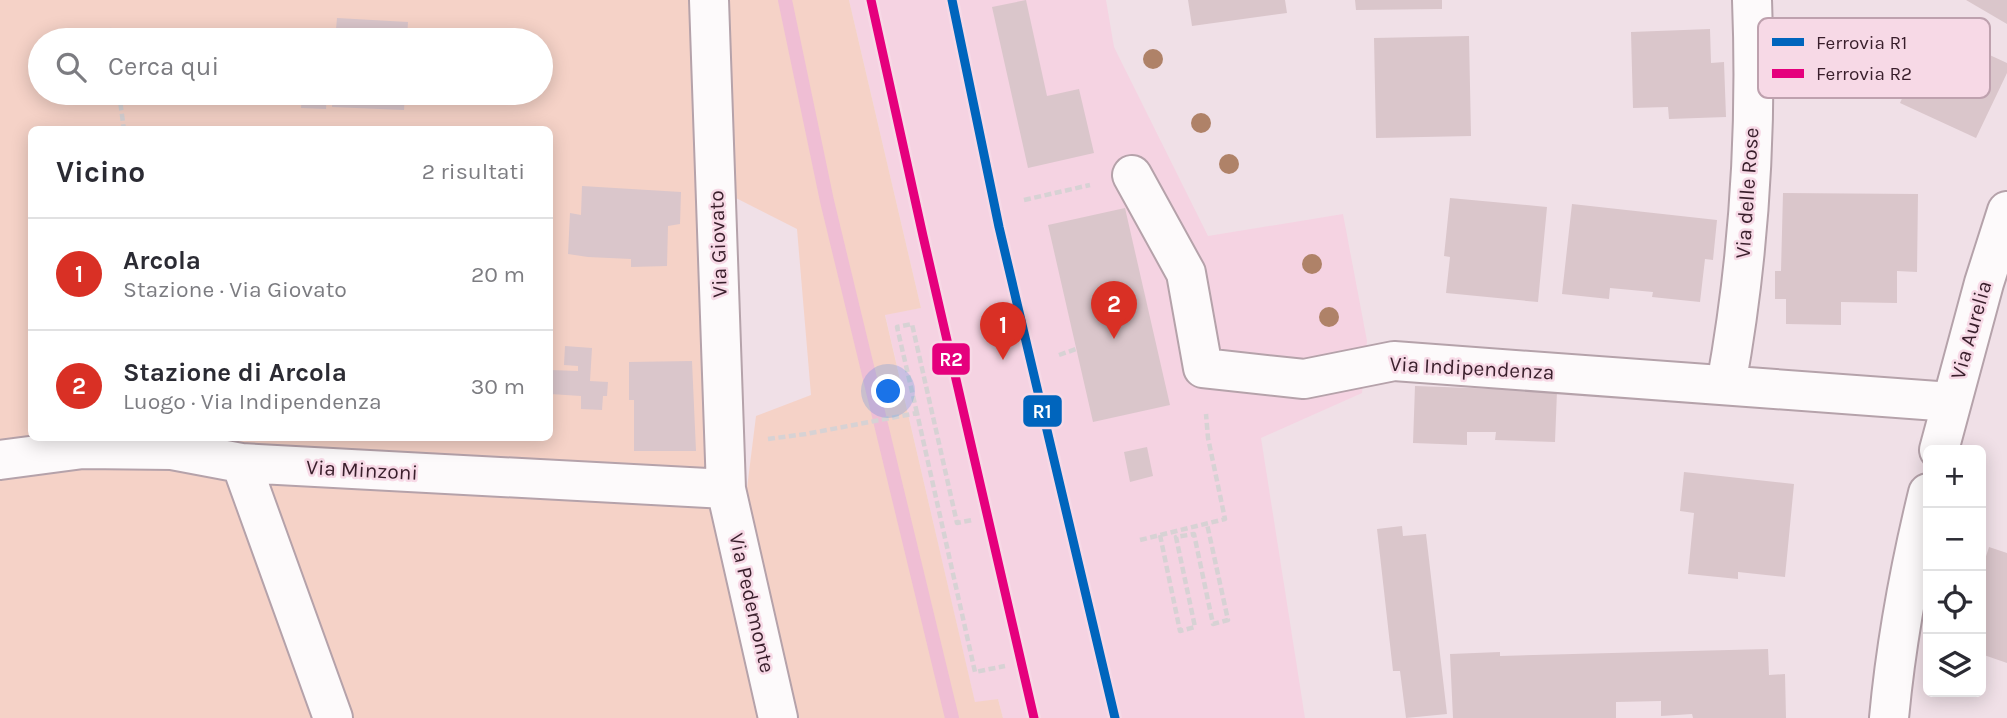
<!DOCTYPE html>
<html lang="it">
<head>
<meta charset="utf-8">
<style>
  :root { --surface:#fff; --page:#f2f2f3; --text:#2b2b33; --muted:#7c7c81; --line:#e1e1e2; --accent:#d93025 }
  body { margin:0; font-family:Karla,sans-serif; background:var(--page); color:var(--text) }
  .controls { position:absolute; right:21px; bottom:21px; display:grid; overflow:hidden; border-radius:10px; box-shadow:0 4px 18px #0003 }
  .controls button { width:63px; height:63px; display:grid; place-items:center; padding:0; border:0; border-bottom:2px solid var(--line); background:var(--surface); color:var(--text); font:35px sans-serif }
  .you { position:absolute; left:889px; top:392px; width:24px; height:24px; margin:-18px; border:5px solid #fff; border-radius:50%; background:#1a73e8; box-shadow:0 0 0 10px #1a73e833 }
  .badge { display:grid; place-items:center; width:46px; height:46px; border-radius:50%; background:var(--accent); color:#fff; font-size:23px; font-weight:700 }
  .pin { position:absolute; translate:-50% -58px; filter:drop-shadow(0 2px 4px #0008) }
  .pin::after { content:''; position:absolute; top:37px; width:24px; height:21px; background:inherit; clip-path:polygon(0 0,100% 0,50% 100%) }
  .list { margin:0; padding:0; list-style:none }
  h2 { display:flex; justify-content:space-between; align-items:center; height:91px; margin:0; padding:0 28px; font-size:30px }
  h2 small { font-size:23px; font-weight:400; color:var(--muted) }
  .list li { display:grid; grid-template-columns:46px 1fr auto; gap:21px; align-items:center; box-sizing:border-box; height:112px; padding:0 28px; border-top:2px solid var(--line) }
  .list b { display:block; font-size:26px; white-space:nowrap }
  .list p { margin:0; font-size:23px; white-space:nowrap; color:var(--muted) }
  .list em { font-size:23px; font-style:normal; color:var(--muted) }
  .icon { flex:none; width:38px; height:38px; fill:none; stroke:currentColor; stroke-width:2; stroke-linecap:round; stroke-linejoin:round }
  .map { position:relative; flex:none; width:2007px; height:718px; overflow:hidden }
  .search { position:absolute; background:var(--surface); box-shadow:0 4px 18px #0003; left:28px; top:28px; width:525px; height:77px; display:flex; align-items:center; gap:18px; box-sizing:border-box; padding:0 24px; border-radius:38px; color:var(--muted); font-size:26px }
  .panel { position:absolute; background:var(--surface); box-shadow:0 4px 18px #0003; left:28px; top:126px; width:525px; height:315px; border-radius:10px }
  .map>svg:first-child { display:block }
</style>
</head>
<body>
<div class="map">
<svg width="2007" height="718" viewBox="0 0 2007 718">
  <rect width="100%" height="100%" fill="#f0e0e7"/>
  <path fill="#f5d3e2" d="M849,0h257l8,47 94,189 135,-22 24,127 -5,52 -101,45 44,280h-302l-5,-19 -23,4 -90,-389 36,-6z"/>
  <path fill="#f5d2c7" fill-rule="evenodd" d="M0,0h702l17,481 -477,-25 -15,-18h323v-308h-518v308l-32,15zM40,40h501v53h-501z
    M722,0h127l72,308 -36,7 90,387 23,-3 5,19h-214l-45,-206 12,-96 55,-21 -14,-166 -69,-35z
    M83,456l637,40 50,222h-770v-251z"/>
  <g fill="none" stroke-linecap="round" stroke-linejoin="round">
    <path stroke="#efbed4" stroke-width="14" d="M785,0l42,201 125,517"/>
  </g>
  <path fill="#dac6cb" d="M1026,0l21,96 32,-7 15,64 -66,15 -36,-161z
    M1188,0h97l2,13 -95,13z
    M1355,0h87v9l-86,1z
    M1966,0h41v24z
    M337,18l71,4 -1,18h-72z
    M1710,29l1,34 13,-1 2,55 -57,2 -1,-12 -35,1 -2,-76z
    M1942,33l65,30v10l-31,65 -76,-35 11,-24 8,4z
    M1469,36l2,100 -95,2 -2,-100z
    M302,93h25l-1,16 -25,-1z
    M333,93h72l-1,17 -72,-3z
    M582,186l99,6 -1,32 -12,2 -1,40 -36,1v-8l-43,-2 -20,-3 2,-41 11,2z
    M1783,193l135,1 -1,78 -20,-1v32l-56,-1v23l-55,-1v-25h-11v-28h6z
    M1450,198l97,9 -9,95 -92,-9 4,-36 -6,-1z
    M1572,204l145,16 -4,40 -8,-1 -5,43 -48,-5 1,-5 -43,-4 -1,11 -47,-5z
    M1125,208l45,197 -77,17 -45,-197z
    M565,346l27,2 -2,33 18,1 -1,14h-4l-1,14 -21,-1v-13l-31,-2v-24l28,1v-5l-14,-1z
    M692,361l4,90h-62v-51h-5v-38z
    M1415,386l142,5 -2,51 -60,-2 1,-8h-29v13l-54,-2z
    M1147,447l6,29 -23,6 -6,-30z
    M1684,472l110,12 -9,93 -47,-5v7l-50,-5 6,-61 -14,-2z
    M1402,526l1,10 23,-2 21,180 -41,4 -6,-47h-7l-16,-142z
    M1989,547l18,6v110l-26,-9v-82z
    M1768,649l1,26 16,-1 1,44h-93l-1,-4 -31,2v-15l-45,1v16h-163l-3,-64 50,-2v4z"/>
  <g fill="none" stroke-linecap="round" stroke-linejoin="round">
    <defs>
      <path id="minor" d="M709,0l17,489 52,229
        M1132,175l54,98 17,95 101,11 90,-18 557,41
        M1726,385c23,-126 31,-257 26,-385
        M0,460l83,-11 89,1 69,13 485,26
        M241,463l92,255"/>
      <path id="major" d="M1939,450l45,-167 23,-72
        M1889,718c7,-76 21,-151 39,-225"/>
    </defs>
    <use href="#minor" stroke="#b5a2aa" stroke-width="42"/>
    <use href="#major" stroke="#b5a2aa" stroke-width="42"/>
    <path stroke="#d7d2d4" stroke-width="4.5" stroke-dasharray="7 3.5" stroke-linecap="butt" d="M109,28l2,12
      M119,93l5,37
      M1024,200l66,-15
      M1059,355l17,-6
      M917,413l-20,-86 15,-3 45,199 15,-3
      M768,439l38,-5 111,-21 58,259 30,-6
      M1160,535l20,96 15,-4 -19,-90 18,-3 19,90 15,-4 -21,-96
      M1140,540l85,-21 -17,-81 -2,-24"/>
    <use href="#minor" stroke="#fdfafb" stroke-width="38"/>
    <use href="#major" stroke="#fdfafb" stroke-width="38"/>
    <defs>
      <path id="rail-1" d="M952,0l47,227 116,491"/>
      <path id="rail-2" d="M871,0l52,236 111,482"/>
    </defs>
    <use href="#rail-1" stroke="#f7d9e6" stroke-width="14"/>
    <use href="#rail-2" stroke="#f7d9e6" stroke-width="14"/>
    <use href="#rail-1" stroke="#0065bd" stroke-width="9"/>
    <use href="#rail-2" stroke="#e5007d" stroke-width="9"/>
  </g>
  <g fill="#af8268">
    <circle cx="1153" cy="59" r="10"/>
    <circle cx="1201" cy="123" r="10"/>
    <circle cx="1229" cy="164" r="10"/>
    <circle cx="1312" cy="264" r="10"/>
    <circle cx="1329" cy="317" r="10"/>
  </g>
  <g text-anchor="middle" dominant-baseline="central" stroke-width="5" stroke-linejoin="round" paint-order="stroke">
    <g font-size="21" fill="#391e2b" stroke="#f7d9e6">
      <text transform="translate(1747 193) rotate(-86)">Via delle Rose</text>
      <text transform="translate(718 244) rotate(-92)">Via Giovato</text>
      <text transform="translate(1971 330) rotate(-74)">Via Aurelia</text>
      <text transform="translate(1472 368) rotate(3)">Via Indipendenza</text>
      <text transform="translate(362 470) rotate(3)">Via Minzoni</text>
      <text transform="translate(752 603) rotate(77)">Via Pedemonte</text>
    </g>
  </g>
  <rect x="1758" y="18" width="232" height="80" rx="10" fill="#f7d9e6" stroke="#bea1ae" stroke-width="2"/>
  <rect x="1772" y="38" width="32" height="8" fill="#0065bd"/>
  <rect x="1772" y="69" width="32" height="9" fill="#e5007d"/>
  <g font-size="19" fill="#391e2b">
    <text x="1816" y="49">Ferrovia R1</text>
    <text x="1816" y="80">Ferrovia R2</text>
  </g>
  <g stroke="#f7d9e6" stroke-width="2.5">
    <rect x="931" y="342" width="40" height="34" rx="7" fill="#e5007d"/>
    <rect x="1022" y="394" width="41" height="34" rx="7" fill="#0065bd"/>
  </g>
  <g font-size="19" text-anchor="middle" font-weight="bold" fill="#fff">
    <text x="951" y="366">R2</text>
    <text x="1042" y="418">R1</text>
  </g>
</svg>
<div class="controls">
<button>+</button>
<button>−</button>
<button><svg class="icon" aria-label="locate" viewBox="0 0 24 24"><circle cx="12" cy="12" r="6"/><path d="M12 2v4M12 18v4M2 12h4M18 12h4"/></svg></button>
<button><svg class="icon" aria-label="layers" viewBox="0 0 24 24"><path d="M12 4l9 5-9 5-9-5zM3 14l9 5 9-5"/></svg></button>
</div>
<div class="you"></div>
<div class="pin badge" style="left:1003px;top:360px">1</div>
<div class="pin badge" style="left:1114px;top:339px">2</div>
<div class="search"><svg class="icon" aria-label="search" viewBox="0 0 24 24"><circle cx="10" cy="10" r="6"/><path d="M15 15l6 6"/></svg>Cerca qui</div>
<section class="panel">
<h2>Vicino<small>2 risultati</small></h2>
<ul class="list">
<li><span class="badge">1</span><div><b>Arcola</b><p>Stazione · Via Giovato</p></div><em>20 m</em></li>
<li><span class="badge">2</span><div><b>Stazione di Arcola</b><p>Luogo · Via Indipendenza</p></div><em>30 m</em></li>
</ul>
</section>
</div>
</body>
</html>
